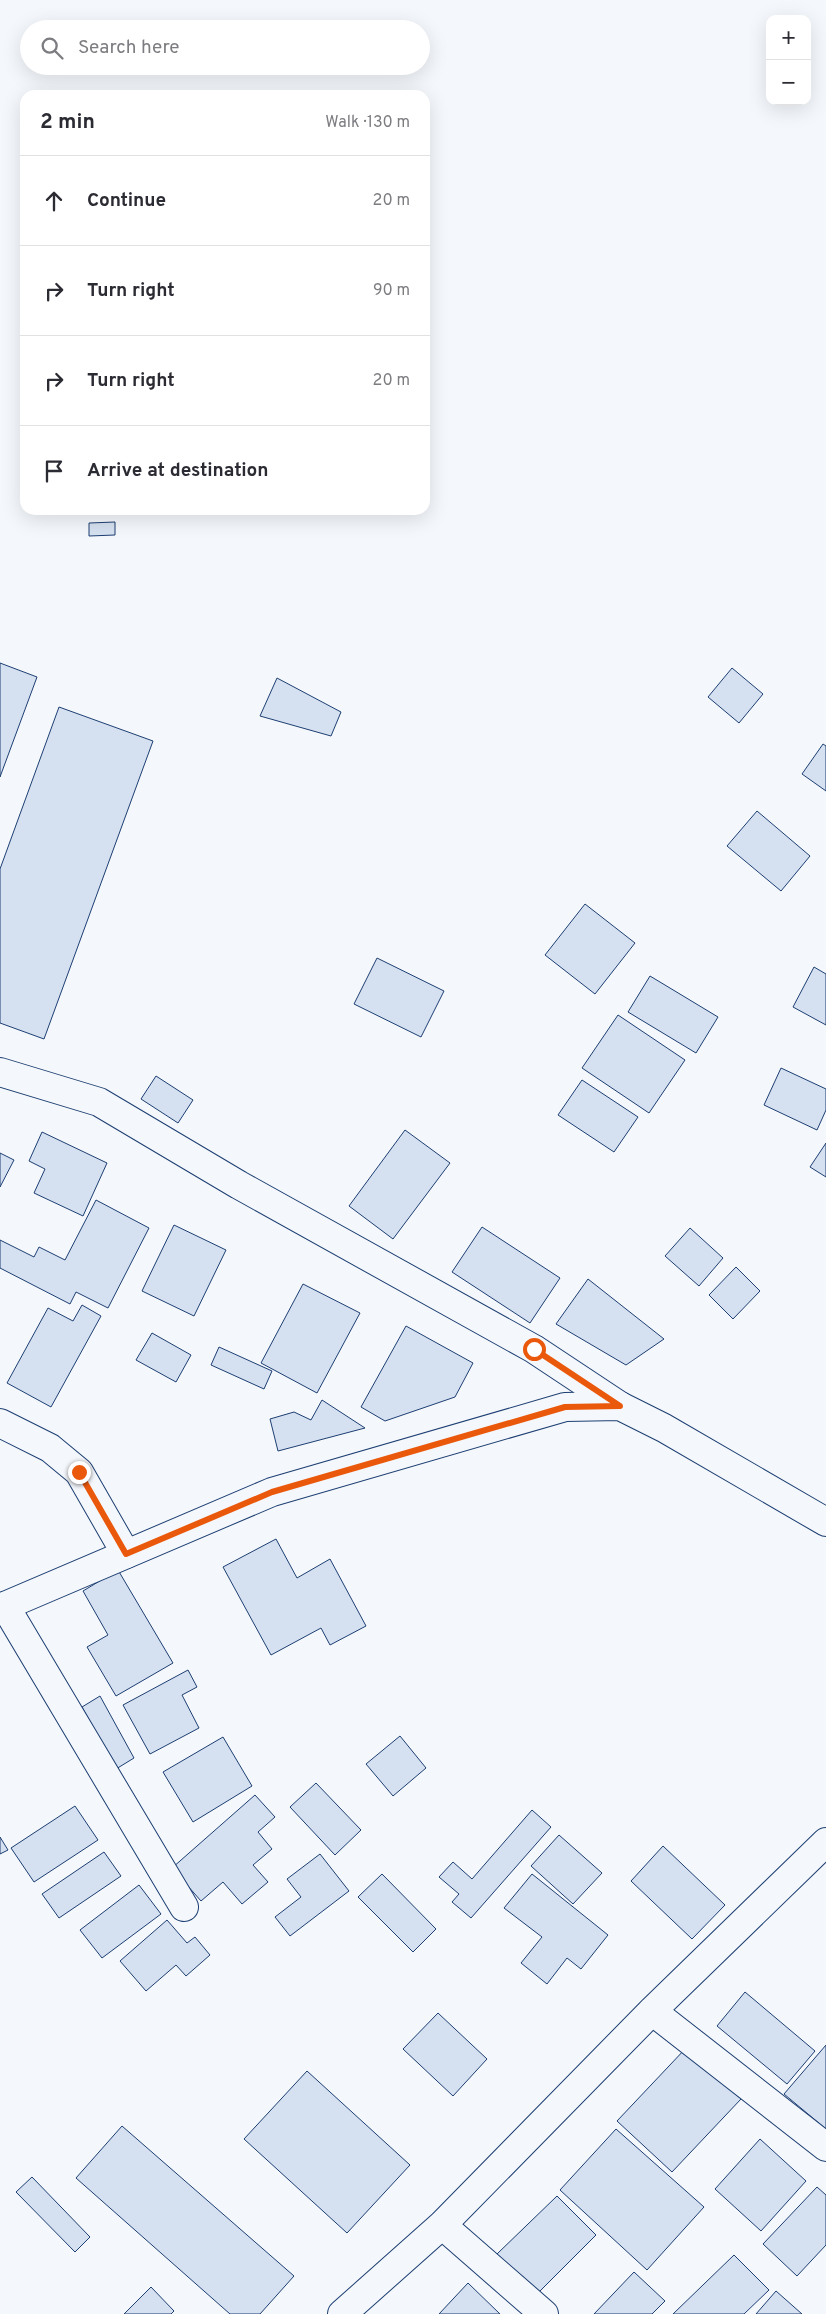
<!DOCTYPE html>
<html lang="en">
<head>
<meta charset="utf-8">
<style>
  :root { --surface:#fff; --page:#f2f2f3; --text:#2b2b33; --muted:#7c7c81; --line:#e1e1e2 }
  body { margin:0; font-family:Overpass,sans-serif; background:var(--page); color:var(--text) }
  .controls { position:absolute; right:15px; top:15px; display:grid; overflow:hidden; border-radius:10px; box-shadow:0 5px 20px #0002 }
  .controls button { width:45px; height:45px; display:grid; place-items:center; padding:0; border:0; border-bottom:1px solid var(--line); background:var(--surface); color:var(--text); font:25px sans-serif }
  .stop { position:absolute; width:15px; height:15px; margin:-11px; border:4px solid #ea580c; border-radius:50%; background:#fff }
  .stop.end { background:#ea580c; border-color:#fff; box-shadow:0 1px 5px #0008 }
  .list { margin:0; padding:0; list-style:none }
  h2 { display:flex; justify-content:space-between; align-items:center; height:65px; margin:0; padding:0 20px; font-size:21px }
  h2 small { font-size:16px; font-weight:400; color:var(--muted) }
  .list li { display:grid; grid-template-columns:32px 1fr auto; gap:15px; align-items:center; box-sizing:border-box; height:90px; padding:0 20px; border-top:1px solid var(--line) }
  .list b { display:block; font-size:19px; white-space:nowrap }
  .list em { font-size:16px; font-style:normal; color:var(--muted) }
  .icon { flex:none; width:28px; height:28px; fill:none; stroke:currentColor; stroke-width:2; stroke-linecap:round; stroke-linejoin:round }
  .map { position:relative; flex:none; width:826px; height:2314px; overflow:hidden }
  .search { position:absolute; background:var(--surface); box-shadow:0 5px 20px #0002; left:20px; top:20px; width:410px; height:55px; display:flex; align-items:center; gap:12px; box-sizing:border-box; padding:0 18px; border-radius:28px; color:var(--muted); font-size:19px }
  .panel { position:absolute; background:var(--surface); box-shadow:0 5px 20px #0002; left:20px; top:90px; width:410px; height:425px; border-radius:15px }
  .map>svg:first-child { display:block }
</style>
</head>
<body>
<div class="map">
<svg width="826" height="2314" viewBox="0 0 826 2314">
  <rect width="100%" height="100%" fill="#f4f7fb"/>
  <path fill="#d5e0f0" stroke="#1d3f73" d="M115,522v13l-26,1v-13z
    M0,663l37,14 -37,100z
    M732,668l31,26 -24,29 -31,-26z
    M277,678l64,34 -10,24 -71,-20z
    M59,707l94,34 -109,298 -44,-16v-154z
    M823,744l3,2v45l-24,-17z
    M757,811l53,45 -29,35 -54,-45z
    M585,904l50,39 -40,51 -50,-39z
    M377,958l67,33 -23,46 -67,-33z
    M814,967l12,7v51l-33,-18z
    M650,976l68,41 -22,36 -68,-41z
    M618,1015l67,45 -36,53 -67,-45z
    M781,1068l45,21v21l-9,20 -53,-25z
    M156,1076l37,24 -15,23 -37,-24z
    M582,1080l56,37 -24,35 -56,-37z
    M405,1130l45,33 -57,76 -44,-33z
    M42,1132l65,31 -24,53 -49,-23 11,-24 -16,-8z
    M826,1143v34l-16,-10z
    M0,1153l14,7 -14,27z
    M96,1200l53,28 -41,80 -32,-16 -6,12 -70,-36v-28l34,17 5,-10 26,13z
    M174,1225l52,25 -32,66 -52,-25z
    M482,1227l78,51 -30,45 -78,-51z
    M690,1228l33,30 -24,28 -34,-30z
    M736,1267l24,24 -27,28 -24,-24z
    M588,1279l76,60 -38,26 -70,-41z
    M303,1284l57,29 -43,80 -56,-30z
    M82,1305l19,11 -50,91 -44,-24 41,-75 25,13z
    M406,1326l67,37 -18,34 -70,24 -24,-14z
    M152,1333l39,22 -15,27 -40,-22z
    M219,1347l53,24 -8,18 -53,-24z
    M322,1400l43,28 -87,23 -8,-32 24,-7 17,8z
    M276,1539l21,39 33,-19 36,67 -36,19 -9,-17 -50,27 -48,-88z
    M118,1570l55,93 -57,33 -29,-49 21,-12 -25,-44z
    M188,1670l9,17 -15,8 17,33 -49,26 -27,-49z
    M100,1696l34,62 -18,11 -34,-62z
    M400,1736l26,32 -33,28 -27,-32z
    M223,1737l29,49 -59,36 -30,-50z
    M316,1783l45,47 -26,25 -45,-48z
    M255,1795l20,22 -17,15 14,17 -19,16 15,17 -26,22 -19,-22 -22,19 -29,-33z
    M75,1806l23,34 -64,42 -23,-34z
    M532,1810l19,17 -80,91 -19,-16 7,-8 -20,-17 14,-15 19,17z
    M559,1835l43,38 -29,31 -42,-38z
    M0,1837l8,13 -8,4z
    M663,1846l62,59 -33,34 -61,-58z
    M104,1852l17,24 -62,42 -17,-24z
    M320,1854l29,37 -59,45 -15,-19 26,-20 -14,-18z
    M382,1874l54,55 -23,23 -55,-55z
    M532,1874l76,61 -27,34 -14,-11 -20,26 -26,-21 21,-26 -38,-29z
    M139,1885l22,29 -59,44 -22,-28z
    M167,1920l20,23 8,-6 15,18 -24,21 -10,-11 -30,26 -26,-30z
    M745,1992l70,59 -28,33 -70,-58z
    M438,2013l49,46 -34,37 -50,-47z
    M826,2045v84l-42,-35z
    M686,2048l55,51 -69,73 -55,-51z
    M307,2071l103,94 -63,68 -103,-94z
    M122,2126l172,150 -34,38h-30l-154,-136z
    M616,2129l88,78 -57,63 -87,-80z
    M760,2139l46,42 -45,50 -46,-42z
    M32,2177l58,60 -15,15 -59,-60z
    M817,2187l9,8v50l-29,31 -34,-32z
    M557,2196l39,39 -59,59 -40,-40z
    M734,2255l35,35 -25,24h-71z
    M634,2272l31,29 -13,13h-58z
    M468,2283l32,31h-61z
    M151,2287l23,24 -3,3h-47z
    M776,2291l26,23h-46z"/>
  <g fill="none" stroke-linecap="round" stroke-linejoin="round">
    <defs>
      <path id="street" d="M0,1072l99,30 140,83 295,164 86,57
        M0,1423l50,25 29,24 47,82
        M5,1606l179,301
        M652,2011l174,136
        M442,2225l102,89
        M342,2314l100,-89 210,-214 174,-169"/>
      <path id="secondary" d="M0,1608l272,-116 293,-85 55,-1 44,22 162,94"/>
    </defs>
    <use href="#street" stroke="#1d3f73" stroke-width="30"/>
    <use href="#secondary" stroke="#1d3f73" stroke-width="30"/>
    <use href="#street" stroke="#f4f7fb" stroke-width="28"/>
    <use href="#secondary" stroke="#f4f7fb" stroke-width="28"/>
  </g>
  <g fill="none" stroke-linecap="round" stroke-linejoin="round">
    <path stroke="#ea580c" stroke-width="6" d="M79,1472l47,82 146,-62 293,-85 55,-1 -86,-57"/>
  </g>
</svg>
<div class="controls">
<button>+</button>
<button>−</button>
</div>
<div class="stop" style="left:534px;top:1349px"></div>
<div class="stop end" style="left:79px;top:1472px"></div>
<div class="search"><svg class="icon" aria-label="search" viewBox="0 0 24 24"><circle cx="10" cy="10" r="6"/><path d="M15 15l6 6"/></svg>Search here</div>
<section class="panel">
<h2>2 min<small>Walk · 130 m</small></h2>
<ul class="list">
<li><svg class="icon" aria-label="ahead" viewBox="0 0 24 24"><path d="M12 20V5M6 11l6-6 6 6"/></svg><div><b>Continue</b></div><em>20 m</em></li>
<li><svg class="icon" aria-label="right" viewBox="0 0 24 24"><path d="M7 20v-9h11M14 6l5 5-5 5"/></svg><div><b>Turn right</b></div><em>90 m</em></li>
<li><svg class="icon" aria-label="right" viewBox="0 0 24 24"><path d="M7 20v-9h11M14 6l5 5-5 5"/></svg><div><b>Turn right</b></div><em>20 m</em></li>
<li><svg class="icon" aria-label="arrive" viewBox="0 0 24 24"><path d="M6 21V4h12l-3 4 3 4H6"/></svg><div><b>Arrive at destination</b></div></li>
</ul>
</section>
</div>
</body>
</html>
